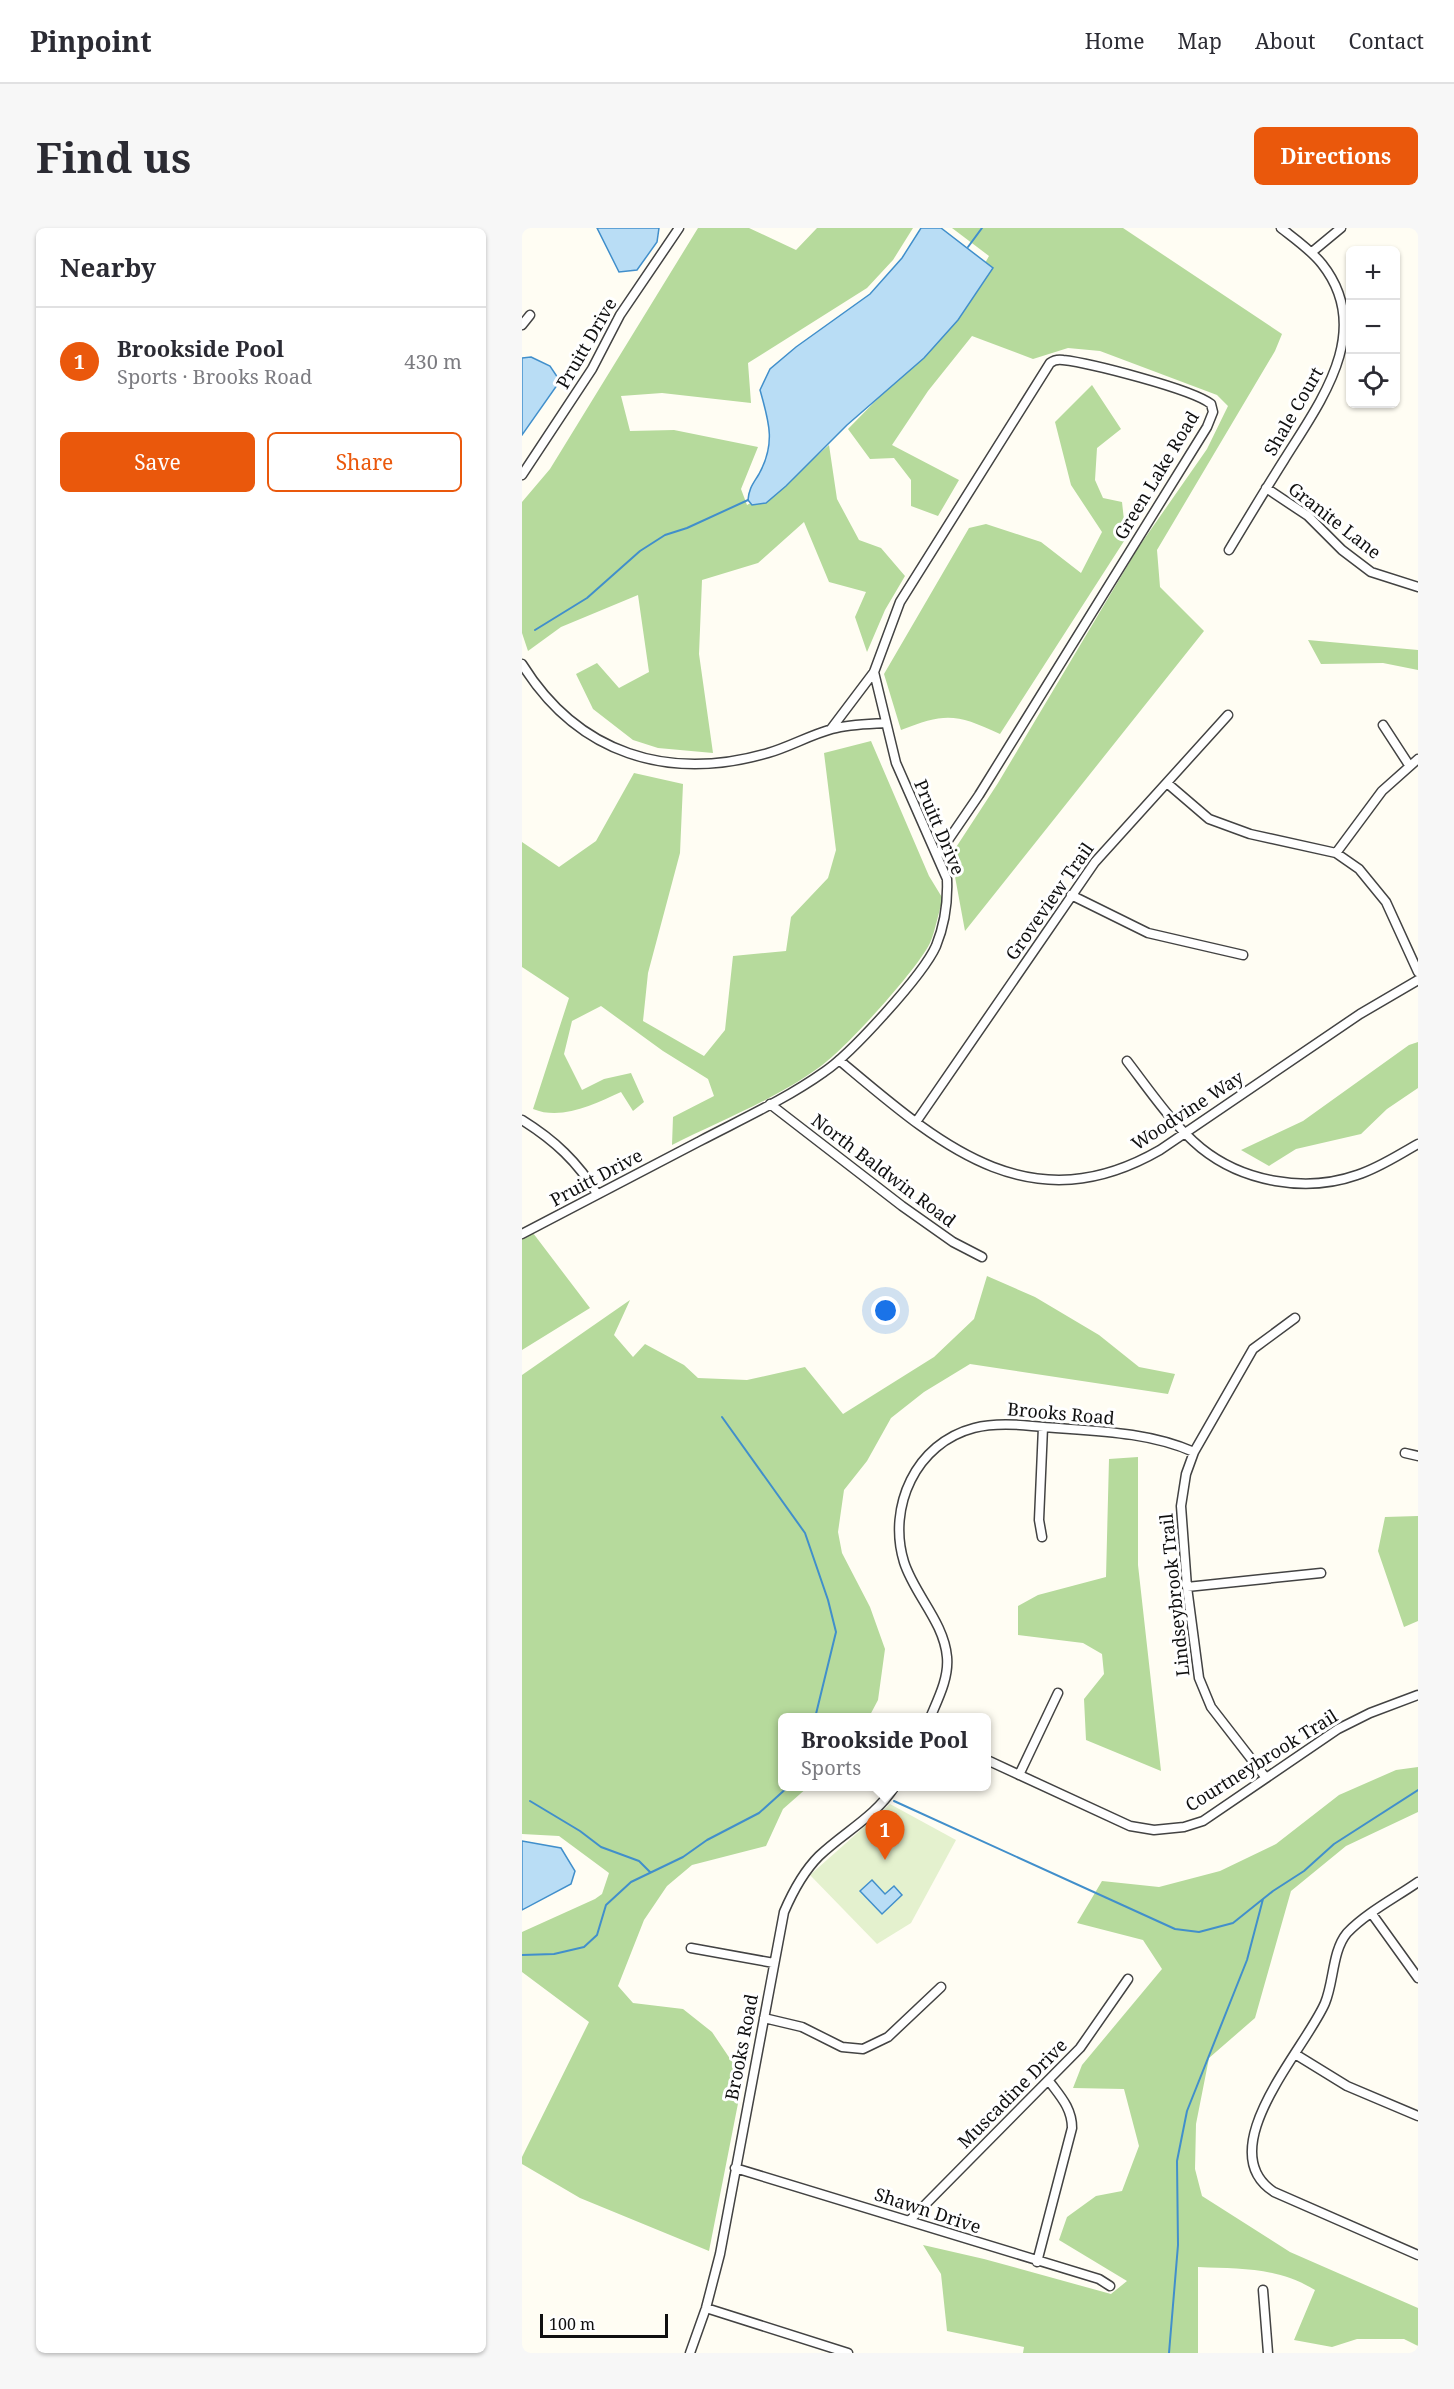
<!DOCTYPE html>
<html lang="en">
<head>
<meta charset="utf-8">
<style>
  :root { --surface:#fff; --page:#f7f7f7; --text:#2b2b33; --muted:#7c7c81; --line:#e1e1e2; --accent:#ea580c }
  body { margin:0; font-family:"Noto Serif",serif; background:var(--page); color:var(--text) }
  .controls { position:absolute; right:18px; top:18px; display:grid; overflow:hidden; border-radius:9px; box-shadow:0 2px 4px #0004 }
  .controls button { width:54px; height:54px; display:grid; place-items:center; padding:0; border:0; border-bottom:2px solid var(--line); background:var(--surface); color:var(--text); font:30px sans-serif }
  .scale { position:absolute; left:18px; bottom:15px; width:128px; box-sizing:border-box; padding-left:6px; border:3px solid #101010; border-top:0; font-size:16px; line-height:21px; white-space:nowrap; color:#101010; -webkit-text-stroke:4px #fff; paint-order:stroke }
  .you { position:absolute; left:364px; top:1083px; width:21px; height:21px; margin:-15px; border:4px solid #fff; border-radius:50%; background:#1a73e8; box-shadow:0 0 0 9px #1a73e833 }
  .badge { display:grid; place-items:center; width:39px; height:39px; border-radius:50%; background:var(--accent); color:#fff; font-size:20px; font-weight:700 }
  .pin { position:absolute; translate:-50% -50px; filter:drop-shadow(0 2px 3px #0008) }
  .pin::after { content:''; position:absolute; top:32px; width:21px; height:18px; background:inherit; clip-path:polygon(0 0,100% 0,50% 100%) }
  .popup { position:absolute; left:256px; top:1485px; width:213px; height:78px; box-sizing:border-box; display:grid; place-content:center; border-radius:9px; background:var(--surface); filter:drop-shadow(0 2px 4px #0005); font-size:20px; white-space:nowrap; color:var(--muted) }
  .popup b { font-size:22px; color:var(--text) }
  .popup::after { content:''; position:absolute; left:50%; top:100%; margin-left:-12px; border:12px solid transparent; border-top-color:var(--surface) }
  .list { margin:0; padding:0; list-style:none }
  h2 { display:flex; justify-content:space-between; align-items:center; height:78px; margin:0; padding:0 24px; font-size:26px }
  h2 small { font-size:20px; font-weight:400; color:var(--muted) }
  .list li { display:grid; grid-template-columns:39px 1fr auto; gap:18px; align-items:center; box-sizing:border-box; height:108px; padding:0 24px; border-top:2px solid var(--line) }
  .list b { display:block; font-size:22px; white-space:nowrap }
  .list p { margin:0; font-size:20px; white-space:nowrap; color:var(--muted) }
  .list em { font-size:20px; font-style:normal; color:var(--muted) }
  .actions { display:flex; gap:12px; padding:18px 24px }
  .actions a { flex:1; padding:14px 0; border:2px solid var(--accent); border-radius:9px; text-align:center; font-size:21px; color:var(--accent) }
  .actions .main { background:var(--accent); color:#fff }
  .icon { flex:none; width:33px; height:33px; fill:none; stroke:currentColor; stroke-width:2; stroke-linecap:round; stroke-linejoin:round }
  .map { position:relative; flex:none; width:896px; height:2125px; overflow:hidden; border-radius:9px }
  header { display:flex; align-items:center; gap:36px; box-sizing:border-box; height:84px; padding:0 30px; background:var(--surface); border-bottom:2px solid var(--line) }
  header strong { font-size:28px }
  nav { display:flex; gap:33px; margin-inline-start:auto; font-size:21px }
  .intro { display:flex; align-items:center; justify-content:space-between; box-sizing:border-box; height:144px; padding:0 36px }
  h1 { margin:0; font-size:42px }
  .button { padding:15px 27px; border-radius:9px; background:var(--accent); color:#fff; font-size:21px; font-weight:700 }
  main { display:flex; gap:36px; padding:0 36px }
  aside { flex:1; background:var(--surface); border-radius:9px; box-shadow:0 2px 4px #0004 }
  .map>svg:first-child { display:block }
</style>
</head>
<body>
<header>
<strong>Pinpoint</strong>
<nav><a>Home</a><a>Map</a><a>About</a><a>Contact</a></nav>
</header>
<div class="intro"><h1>Find us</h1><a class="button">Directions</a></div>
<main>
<aside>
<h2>Nearby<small></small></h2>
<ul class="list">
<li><span class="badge">1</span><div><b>Brookside Pool</b><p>Sports · Brooks Road</p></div><em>430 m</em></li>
</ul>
<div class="actions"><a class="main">Save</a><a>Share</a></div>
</aside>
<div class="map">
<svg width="896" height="2125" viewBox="0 0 896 2125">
  <rect width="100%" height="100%" fill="#fffdf3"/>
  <path fill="#b6da9c" d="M176,0h51l47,22 21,-22h96l-20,32 -26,28 -119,75 3,40 -89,-10 -41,3 9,35 44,-1 84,17 -17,42 6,16 35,-19 47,-41 8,54 22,41 22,8 24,28 -20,34 -18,42 -12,-35 11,-25 -37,-10 -25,-60 -46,41 -56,17 -3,74 14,99 -55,-5 -25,-8 -40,-31 -17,-35 21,-11 22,25 30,-16 -11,-77 -77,32 -33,24 -6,-18v-131l28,-33z
    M430,0h171l159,106 -7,17 -118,199 3,37 44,44 -239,300 -14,-76 47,-72 140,-235 69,-99 21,-43 -11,-11 -117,-44 -32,-3 -35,11 -61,-23 -44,55 -36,54 67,35 -21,36 -27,-10v-26l-17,-22 -24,1 -22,-30 47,-48 68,-79 26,-46z
    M570,157l29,44 -24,19 -2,32 8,18 19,4 4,36 -126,196c-43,-20 -54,-22 -99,-4l-17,-56 85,-146 17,-4 55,18 40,31 21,-41 -31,-47 -16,-63z
    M786,412l110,10v20l-35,-7 -62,1z
    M349,513l58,135 14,23c-5,14 -7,30 -13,44 -14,28 -83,104 -109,123 -43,32 -101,55 -149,79l1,-28 41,-21 -6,-17 -45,-28 -62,-45 -29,15 -8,33 18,36 22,-11 27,-6 13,29 -11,9 -12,-19c-27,12 -59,29 -88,17l36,-111 -47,-31v-125l37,25 37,-26 38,-68 49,11 -3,69 -32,120 -5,48 61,35 21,-26 8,-74 53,-5 5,-34 37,-39 8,-28 -12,-97z
    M896,814v46l-31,21 -26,25 -65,15 -27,17 -28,-16 62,-29 106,-76z
    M11,1005l57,75 -68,42v-111z
    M465,1048l48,21 64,38 40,32 36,7 -7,20 -198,-30 -46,28 -33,26 -24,43 -23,29 -6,42 4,21 28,54 15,42 -7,51 -9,17 -86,1v68l25,1 -25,22 -17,37 -74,19 -25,21 -23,34 -26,66 15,17 50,6 29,23 31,46 -34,173 -129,-53 -58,-34v-7l67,-135 -67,-50v-40l73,-33 7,-5 7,-21 -50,-37 -37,-2v-459l108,-75 -16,35 19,22 12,-13 39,21 14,13 49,2 58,-13 38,47 91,-57 40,-38z
    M616,1229v108l23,206 -75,-31 -2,-41 20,-25 -2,-20 -19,-11 -65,-8v-29l20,-11 68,-18 3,-118z
    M896,1288v105l-14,6 -26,-76 7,-34z
    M896,1539v45l-72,34 -55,45 -36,127 -46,40 -13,66 -1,45 7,27 88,56 128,56v38l-14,-7h-47l-25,8 -38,-7 21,-50c-38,-23 -73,-21 -117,-23v86h-175l1,-6 -77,-16 -6,-57 -18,-29 61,14 127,35 16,-13 -68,-41 8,-23 29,-21 26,-5 17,-45 -15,-57 -51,-1 9,-23 80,-96 -19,-29 -66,-17 25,-42 57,6 61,-16 56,-27 63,-49 57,-25z"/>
  <path fill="#e4f1ce" d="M368,1576l66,36 -45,83 -34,21 -67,-69z"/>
  <path fill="#b9ddf5" stroke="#418fcb" stroke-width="1.5" d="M75,0h62l-2,14 -20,28 -18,2z
    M399,0h20l52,40 -35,52 -34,38 -77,67 -61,61 -20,17 -14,2 -4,-5c1,-12 5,-16 11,-26 17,-31 10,-52 1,-84l10,-21 26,-22 74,-53 32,-36z
    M9,129l19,9 10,15 -38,54v-77z
    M0,1613l39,7 14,23 -4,13 -49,26z
    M350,1652l13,14 9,-8 8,9 -20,19 -22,-23z"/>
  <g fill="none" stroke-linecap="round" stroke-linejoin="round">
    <path stroke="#418fcb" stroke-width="2" d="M446,19l14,-19
      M13,402l52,-32 53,-47 25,-16 22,-7 61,-28
      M200,1189l83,116 23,67 8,32 -21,86
      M346,1558l13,7
      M8,1573l50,30 21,16 38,14 11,11
      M372,1573l281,128 24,3 34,-9 40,-32 31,-20 30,-27 84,-54
      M0,1727l32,-1 30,-7 13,-12 9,-30 25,-23 52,-25 24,-17 52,-27 30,-27
      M647,2125l9,-108 -1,-84 10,-50 60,-151 16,-61"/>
    <defs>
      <path id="minor" d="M790,24l29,-24
        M0,97l8,-10
        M0,247l70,-106 28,-54 59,-87
        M744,260l42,28 34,34 29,22 47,15
        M707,322c18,-30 36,-60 55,-90 36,-58 91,-129 38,-196 -11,-14 -27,-25 -41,-36
        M0,436c56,90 146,118 246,89 21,-6 42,-18 64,-24 17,-5 36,-5 54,-6
        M861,497l26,40
        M309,501l43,-57 26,-70 150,-239c4,-3 7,-4 13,-3 27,3 129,29 148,44l2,8 -6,15 -228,368 -41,60
        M645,555l42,36 41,15 86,19 23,16 27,33 32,70
        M814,625l46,-62 36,-32
        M549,667l77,38 95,22
        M317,832c99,83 189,166 321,90l200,-136 58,-34
        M605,833c23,30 45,63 74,87 42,34 105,45 156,27 22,-7 41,-20 61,-31
        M248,876l132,102 51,36 29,15
        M0,892c32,20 56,42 75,74
        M394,894l179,-260 133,-147
        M0,1006c60,-31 119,-62 178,-93 42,-22 86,-42 124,-69 27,-18 99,-97 112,-126 9,-22 12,-43 11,-67l-51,-116 -22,-91
        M883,1225l13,3
        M520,1309l-3,-17 4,-93
        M665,1359l134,-14
        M408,1490c8,-19 19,-40 17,-61 -3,-35 -33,-63 -43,-95 -17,-55 12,-119 70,-134 19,-5 39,-4 58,-2 54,5 113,4 162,26
        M465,1532l143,66 24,4 30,-3 19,-6 135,-92 32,-16 48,-18
        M497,1547l39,-82
        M744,1550l-55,-71 -12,-29 -12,-91 -6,-81 5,-32 8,-22 59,-103 42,-31
        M896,1654c-23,16 -52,31 -71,51 -15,18 -13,49 -22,70 -19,45 -116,147 -51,189l144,63
        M850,1686l46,64
        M169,1720l83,15
        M242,1790l38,9 40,20 21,2 25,-12 53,-50
        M773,1826l52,32 71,30
        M213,1940l364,111 11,7
        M387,1993l171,-173 48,-69
        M515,2034l35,-134c0,-20 -12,-32 -23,-47
        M741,2062l5,63
        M184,2080l142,45
        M168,2125l16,-45 14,-54 64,-342c9,-21 19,-40 35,-56 25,-24 56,-39 76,-70"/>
    </defs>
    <use href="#minor" stroke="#434343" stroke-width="11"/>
    <use href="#minor" stroke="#fff" stroke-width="8"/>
  </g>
  <g text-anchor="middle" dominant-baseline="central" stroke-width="6" stroke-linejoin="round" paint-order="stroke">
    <g font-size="18" fill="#101010" stroke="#fff">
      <text transform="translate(64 115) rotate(-60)">Pruitt Drive</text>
      <text transform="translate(771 183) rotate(-60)">Shale Court</text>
      <text transform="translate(634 247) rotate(-59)">Green Lake Road</text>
      <text transform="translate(813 292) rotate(38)">Granite Lane</text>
      <text transform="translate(418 599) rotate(67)">Pruitt Drive</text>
      <text transform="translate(527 673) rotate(-55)">Groveview Trail</text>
      <text transform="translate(665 882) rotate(-33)">Woodvine Way</text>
      <text transform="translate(362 942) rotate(37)">North Baldwin Road</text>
      <text transform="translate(74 949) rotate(-28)">Pruitt Drive</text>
      <text transform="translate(539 1185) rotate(5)">Brooks Road</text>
      <text transform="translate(652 1367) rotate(-96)">Lindseybrook Trail</text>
      <text transform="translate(739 1532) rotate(-32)">Courtneybrook Trail</text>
      <text transform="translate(219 1819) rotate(-79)">Brooks Road</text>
      <text transform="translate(490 1865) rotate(-45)">Muscadine Drive</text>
      <text transform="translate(406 1982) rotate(18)">Shawn Drive</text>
    </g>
  </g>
</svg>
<div class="controls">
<button>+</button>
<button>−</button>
<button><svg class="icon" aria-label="locate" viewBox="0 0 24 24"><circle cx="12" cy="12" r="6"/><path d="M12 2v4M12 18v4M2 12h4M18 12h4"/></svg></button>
</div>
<div class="scale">100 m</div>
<div class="you"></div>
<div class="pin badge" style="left:363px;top:1632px">1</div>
<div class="popup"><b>Brookside Pool</b>Sports</div>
</div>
</main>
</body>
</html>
